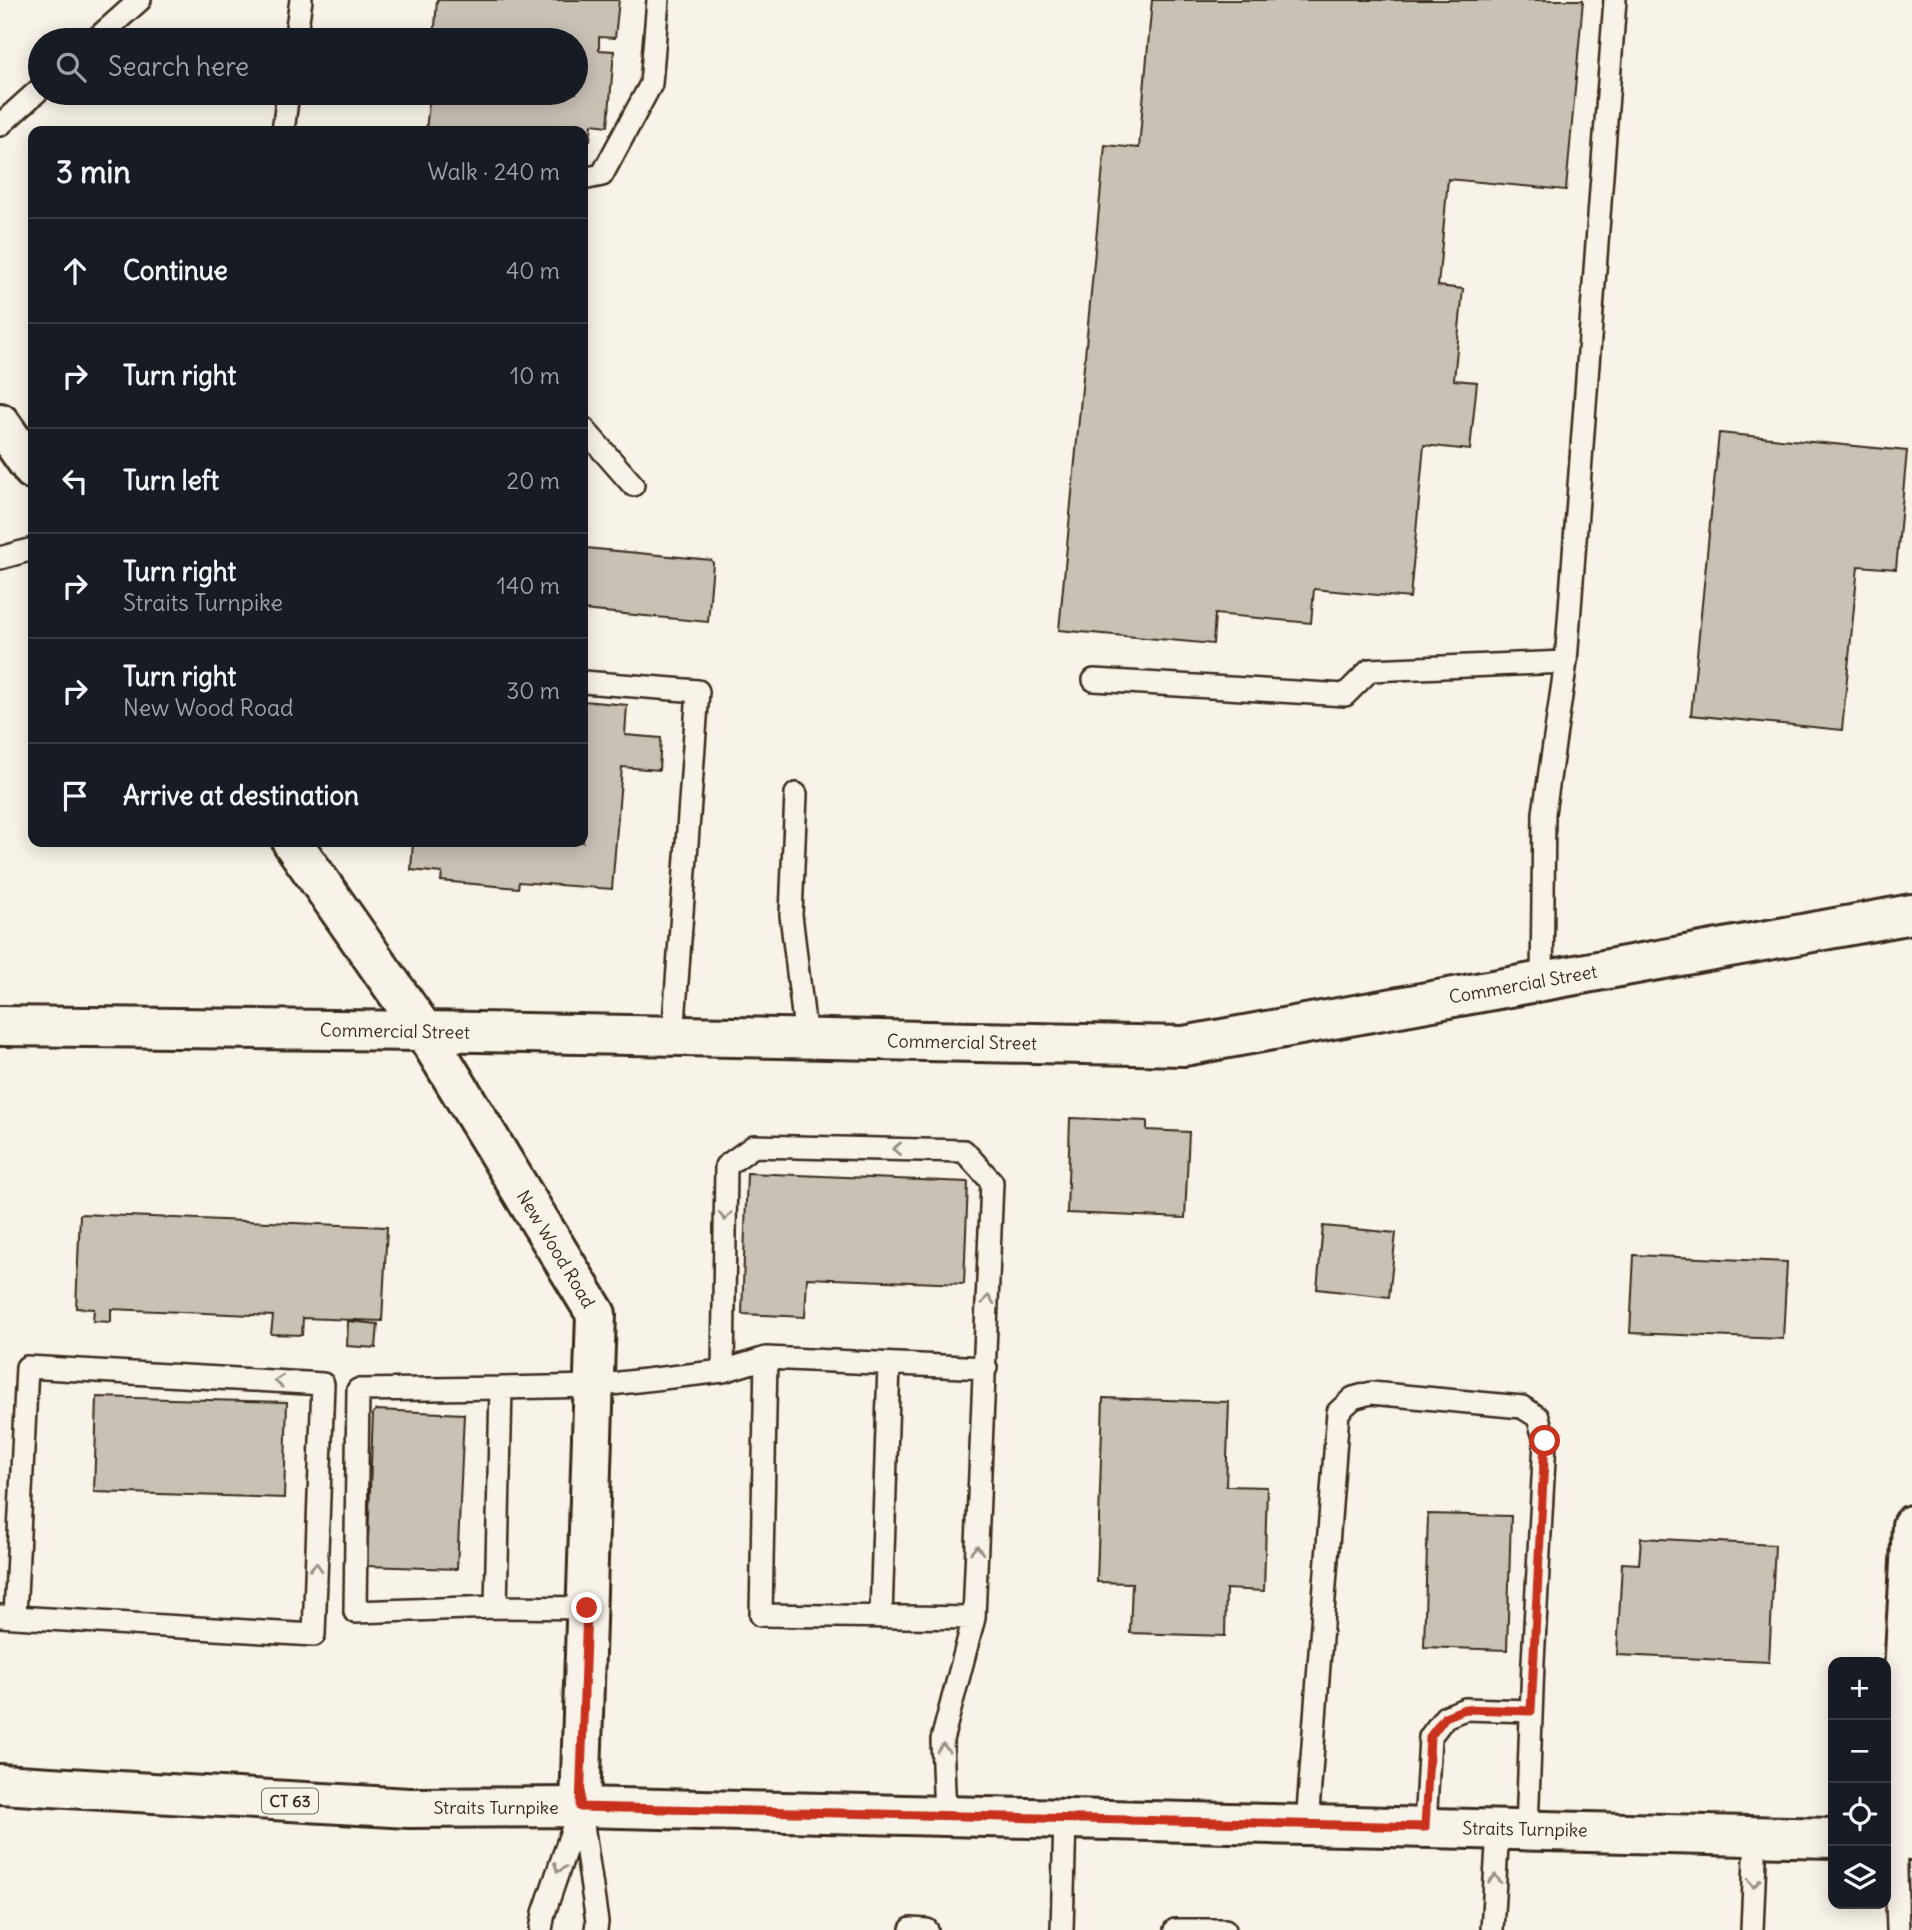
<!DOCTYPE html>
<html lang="en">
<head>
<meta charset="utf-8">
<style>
  :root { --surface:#171b24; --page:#20242c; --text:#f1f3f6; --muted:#9ea1a6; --line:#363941 }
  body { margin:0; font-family:Delius,sans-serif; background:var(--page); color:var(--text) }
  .controls { position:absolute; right:21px; bottom:21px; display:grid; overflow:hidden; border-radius:14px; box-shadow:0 4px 18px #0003 }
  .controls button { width:63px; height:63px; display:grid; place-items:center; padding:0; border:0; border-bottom:2px solid var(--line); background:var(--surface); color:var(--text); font:35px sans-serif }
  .stop { position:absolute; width:21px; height:21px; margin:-16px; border:5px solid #c8321e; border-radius:50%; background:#fff }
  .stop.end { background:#c8321e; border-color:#fff; box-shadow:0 2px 7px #0008 }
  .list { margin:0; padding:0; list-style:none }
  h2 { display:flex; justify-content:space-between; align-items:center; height:91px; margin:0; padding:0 28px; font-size:30px }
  h2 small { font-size:23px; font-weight:400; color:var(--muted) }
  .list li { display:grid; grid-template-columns:46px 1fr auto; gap:21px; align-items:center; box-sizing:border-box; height:105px; padding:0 28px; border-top:2px solid var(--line) }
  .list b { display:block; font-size:26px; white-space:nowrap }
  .list p { margin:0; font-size:23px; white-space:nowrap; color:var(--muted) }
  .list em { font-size:23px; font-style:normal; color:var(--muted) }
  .icon { flex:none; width:38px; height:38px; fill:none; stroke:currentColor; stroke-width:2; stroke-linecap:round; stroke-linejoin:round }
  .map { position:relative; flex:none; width:1912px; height:1930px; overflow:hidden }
  .search { position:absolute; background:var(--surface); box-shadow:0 4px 18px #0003; left:28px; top:28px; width:560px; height:77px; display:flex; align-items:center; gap:18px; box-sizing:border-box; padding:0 24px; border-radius:38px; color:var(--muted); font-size:26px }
  .panel { position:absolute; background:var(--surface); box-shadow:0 4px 18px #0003; left:28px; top:126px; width:560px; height:721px; border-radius:14px }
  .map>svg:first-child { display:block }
</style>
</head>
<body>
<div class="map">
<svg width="1912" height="1930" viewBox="0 0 1912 1930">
  <rect width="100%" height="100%" fill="#f7f3e8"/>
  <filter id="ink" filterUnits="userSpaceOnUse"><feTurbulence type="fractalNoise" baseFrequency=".0143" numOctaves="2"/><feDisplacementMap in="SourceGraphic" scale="14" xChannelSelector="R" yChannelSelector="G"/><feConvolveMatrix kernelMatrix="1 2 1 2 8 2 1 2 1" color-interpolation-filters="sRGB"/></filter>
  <g filter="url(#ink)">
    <path fill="#c8c1b6" stroke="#3b2a1e" stroke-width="2" d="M437,0h182l-4,38 -16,-1v13l15,1 -6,75 -16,-2 -2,16h-7v-9h-157l4,-38h146v-53h-142z
      M1152,0h431l-17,190 -118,-11 -10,107 25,3 -9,91 23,2 -7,68 -46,-5 -14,153 -96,-9 -3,34 -96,-9 -2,30 -154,-14 46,-485 34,3z
      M1719,433l188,18 -11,118 -38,-3 -16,164 -151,-15z
      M583,543l3,5 125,12 2,3 -5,59 -125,-12z
      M583,701l44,4 -2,30 36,3 -2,32 -37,-3 -10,122 -93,-7 -1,6 -77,-7 1,-8 -31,-3 2,-28h170z
      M1070,1118l77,3v9l42,2 -4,86 -118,-5z
      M747,1173l221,9 -4,102 -157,-6 -2,39 -63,-3z
      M80,1214l307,13 -5,94 -79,-3 -1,17 -31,-1 2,-18 -162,-7v13l-18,-1 1,-12 -18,-1z
      M1323,1226l73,7 -7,64 -72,-8z
      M1634,1255l153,7 -4,77 -153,-6z
      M348,1321l30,3 -2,24 -29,-2z
      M97,1397l190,5 -3,96 -190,-6z
      M1103,1398l126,4 -3,84 41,1 -3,104 -38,-2 -1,47 -95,-3 2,-50 -35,-1z
      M376,1410l88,4 -7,155 -90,-3 6,-153z
      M1428,1514l83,2 -4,134 -83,-3z
      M1641,1538l134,7 -6,117 -152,-7 5,-92 17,1z"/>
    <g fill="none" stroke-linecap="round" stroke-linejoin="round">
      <defs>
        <path id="service" d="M95,40l45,-40
          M295,40l6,-40
          M0,125l40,-36
          M283,131l5,-38
          M583,179l19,-4 49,-91 7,-84
          M583,428l50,57
          M0,558l33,-9
          M1094,680l251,15 25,-25 196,-8
          M583,682l115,9 -25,346
          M796,794l-5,121 15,124
          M1542,981l2,-168 22,-151 49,-662
          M766,1358l-5,257 213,3
          M723,1371l3,-205 28,-20 210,5 28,31 -18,436 -32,122 3,76
          M501,1388l93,-2 129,-15 43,-13 220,10
          M496,1607l-141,5 3,-222 143,-2 -5,219 91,1
          M0,1616l15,1 299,18 9,-251 -296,-17 -12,250
          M881,1617l8,-253
          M581,1811l16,111 -1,8
          M1307,1825l31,-413 15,-14 18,-5 151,14 16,10 7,24 -12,221 -6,167
          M1425,1827l5,-90 15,-20 20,-8 66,2
          M1895,1841l3,89
          M911,1929l16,1
          M541,1930l3,-17 36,-106
          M1062,1930l3,-111
          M1175,1930h50
          M1492,1930l6,-101
          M1752,1930l4,-95"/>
        <path id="minor" d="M0,423l33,47
          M292,842l132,189 172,283 -16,493
          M0,1026l424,5 760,15 728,-132
          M1895,1841l17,-316"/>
        <path id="primary" d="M0,1784l409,24 171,-1 1253,31
          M1886,1840l26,1"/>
      </defs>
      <use href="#service" stroke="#3b2a1e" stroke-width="26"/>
      <use href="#minor" stroke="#3b2a1e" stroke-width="44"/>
      <use href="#primary" stroke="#3b2a1e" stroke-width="44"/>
      <use href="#service" stroke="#f7f3e8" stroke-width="21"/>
      <use href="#minor" stroke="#f7f3e8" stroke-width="38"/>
      <use href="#primary" stroke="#f7f3e8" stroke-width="38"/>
    </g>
    <defs><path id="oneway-chevron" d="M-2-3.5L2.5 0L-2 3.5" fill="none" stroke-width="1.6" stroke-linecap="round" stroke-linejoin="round" transform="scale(1.75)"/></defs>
    <g stroke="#998e83">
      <use href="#oneway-chevron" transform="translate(897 1149) rotate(-179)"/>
      <use href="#oneway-chevron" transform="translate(725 1216) rotate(91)"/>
      <use href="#oneway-chevron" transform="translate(988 1300) rotate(-88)"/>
      <use href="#oneway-chevron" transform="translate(279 1381) rotate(-177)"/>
      <use href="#oneway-chevron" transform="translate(977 1550) rotate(-87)"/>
      <use href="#oneway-chevron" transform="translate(316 1567) rotate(-88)"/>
      <use href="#oneway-chevron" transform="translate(943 1748) rotate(-90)"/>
      <use href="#oneway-chevron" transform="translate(559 1868) rotate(109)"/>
      <use href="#oneway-chevron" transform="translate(1495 1879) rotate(-87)"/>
      <use href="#oneway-chevron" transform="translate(1754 1883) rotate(92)"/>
    </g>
  </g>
  <g fill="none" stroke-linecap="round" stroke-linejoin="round" filter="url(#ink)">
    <path stroke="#c8321e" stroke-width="9" d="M587,1608l-7,199 845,20 5,-90 15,-20 20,-8 66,2 14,-270"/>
  </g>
  <g text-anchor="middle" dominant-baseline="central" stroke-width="5" stroke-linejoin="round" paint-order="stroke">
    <rect fill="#f7f3e8" stroke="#73665b" stroke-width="2" x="262" y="1788.5" width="56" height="25" rx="5"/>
    <g font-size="16" font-weight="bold" fill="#3b2a1e">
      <text x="290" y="1801">CT 63</text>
    </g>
    <g font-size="18" fill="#3b2a1e" stroke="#f7f3e8">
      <text transform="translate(1523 984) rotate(-10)">Commercial Street</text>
      <text transform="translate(395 1031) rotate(1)">Commercial Street</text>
      <text transform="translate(962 1042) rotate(1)">Commercial Street</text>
      <text transform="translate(556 1249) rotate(59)">New Wood Road</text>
      <text x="496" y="1807">Straits Turnpike</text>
      <text transform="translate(1525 1829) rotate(1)">Straits Turnpike</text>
    </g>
  </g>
</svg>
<div class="controls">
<button>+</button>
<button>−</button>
<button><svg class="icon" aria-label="locate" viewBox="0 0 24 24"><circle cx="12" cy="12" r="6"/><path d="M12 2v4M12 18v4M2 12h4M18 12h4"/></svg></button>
<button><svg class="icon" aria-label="layers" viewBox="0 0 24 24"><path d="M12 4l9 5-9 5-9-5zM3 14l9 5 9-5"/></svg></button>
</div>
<div class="stop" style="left:1545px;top:1441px"></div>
<div class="stop end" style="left:587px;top:1608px"></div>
<div class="search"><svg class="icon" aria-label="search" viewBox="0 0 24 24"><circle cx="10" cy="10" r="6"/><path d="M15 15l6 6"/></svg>Search here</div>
<section class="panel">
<h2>3 min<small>Walk · 240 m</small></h2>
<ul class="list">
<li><svg class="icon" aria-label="ahead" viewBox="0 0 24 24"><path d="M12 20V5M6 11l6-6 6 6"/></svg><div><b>Continue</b></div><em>40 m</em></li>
<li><svg class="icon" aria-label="right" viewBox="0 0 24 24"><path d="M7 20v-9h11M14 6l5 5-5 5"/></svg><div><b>Turn right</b></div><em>10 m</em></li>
<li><svg class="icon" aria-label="left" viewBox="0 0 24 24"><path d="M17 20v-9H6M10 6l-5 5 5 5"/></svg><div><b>Turn left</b></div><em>20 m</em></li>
<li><svg class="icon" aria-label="right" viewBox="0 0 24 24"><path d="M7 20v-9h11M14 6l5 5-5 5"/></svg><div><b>Turn right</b><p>Straits Turnpike</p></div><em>140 m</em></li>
<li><svg class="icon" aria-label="right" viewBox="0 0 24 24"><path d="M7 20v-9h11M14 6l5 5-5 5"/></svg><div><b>Turn right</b><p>New Wood Road</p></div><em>30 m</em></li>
<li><svg class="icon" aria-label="arrive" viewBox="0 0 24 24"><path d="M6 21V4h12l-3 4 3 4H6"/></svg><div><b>Arrive at destination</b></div></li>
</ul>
</section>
</div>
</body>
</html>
